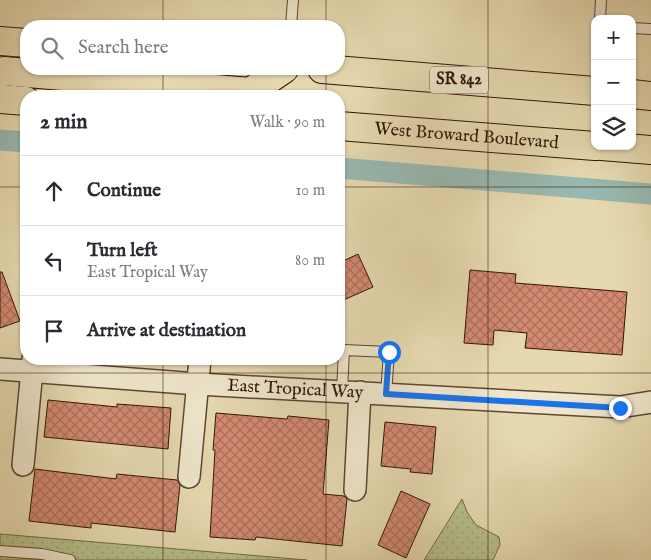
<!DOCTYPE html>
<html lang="en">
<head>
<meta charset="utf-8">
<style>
  :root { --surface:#fff; --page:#f2f2f3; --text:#2b2b33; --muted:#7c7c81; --line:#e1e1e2 }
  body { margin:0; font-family:"IM FELL English",serif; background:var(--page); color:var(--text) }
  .controls { position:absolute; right:15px; top:15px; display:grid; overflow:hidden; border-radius:10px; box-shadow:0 1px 4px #0004 }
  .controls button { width:45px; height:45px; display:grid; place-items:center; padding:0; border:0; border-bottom:1px solid var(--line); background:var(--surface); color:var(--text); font:25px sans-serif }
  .stop { position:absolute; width:15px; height:15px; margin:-11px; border:4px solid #1a73e8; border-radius:50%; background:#fff }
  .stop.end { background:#1a73e8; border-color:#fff; box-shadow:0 1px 5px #0008 }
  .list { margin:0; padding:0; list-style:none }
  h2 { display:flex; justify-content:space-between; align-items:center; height:65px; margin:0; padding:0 20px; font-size:21px }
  h2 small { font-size:16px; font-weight:400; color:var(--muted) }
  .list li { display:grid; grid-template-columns:32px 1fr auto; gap:15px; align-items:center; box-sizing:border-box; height:70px; padding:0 20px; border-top:1px solid var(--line) }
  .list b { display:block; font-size:19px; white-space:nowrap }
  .list p { margin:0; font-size:16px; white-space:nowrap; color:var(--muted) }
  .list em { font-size:16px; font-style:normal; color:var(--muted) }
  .icon { flex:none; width:28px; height:28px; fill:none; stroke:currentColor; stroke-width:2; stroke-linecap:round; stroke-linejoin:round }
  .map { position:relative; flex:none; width:651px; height:560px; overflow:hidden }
  .search { position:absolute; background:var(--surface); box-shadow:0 1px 4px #0004; left:20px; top:20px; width:325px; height:55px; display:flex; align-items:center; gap:12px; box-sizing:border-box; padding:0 18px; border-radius:20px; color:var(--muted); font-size:19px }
  .panel { position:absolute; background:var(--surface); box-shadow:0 1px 4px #0004; left:20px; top:90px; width:325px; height:275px; border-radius:20px }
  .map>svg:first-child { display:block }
</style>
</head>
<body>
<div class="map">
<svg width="651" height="560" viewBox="0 0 651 560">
  <defs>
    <pattern id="grass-dots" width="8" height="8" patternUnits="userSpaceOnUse" patternTransform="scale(1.25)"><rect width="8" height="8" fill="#b6bf8b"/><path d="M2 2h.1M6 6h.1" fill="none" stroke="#9da377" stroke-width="1.8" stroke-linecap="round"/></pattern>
    <pattern id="building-cross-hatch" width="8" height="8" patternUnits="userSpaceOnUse" patternTransform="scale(1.25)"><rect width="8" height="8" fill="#d38a71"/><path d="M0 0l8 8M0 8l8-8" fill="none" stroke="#ac705b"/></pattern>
  </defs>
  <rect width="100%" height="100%" fill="#e6d9b0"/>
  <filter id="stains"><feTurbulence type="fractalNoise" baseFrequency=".004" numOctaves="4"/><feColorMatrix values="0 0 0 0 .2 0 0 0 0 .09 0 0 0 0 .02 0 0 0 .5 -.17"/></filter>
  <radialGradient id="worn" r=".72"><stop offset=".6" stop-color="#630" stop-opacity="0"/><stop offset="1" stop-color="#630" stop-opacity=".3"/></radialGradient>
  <path fill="url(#grass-dots)" stroke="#746a4a" d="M462,499l5,13 9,13 23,12 1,8 -7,15h-69z
    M0,534l307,26h-307z"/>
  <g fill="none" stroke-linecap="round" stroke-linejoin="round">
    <path stroke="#97b9b1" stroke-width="21" d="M0,140l26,2
      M339,168l312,26"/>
  </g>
  <path fill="url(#building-cross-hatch)" stroke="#31150a" d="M358,254l15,33 -34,15v-39z
    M470,270l46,4 -1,9 112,9 -5,63 -97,-7 2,-15 -33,-3 -1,15 -29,-2z
    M0,272h2l18,49 -20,7z
    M48,400l69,7v-3l54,4 -3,41 -124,-12z
    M216,413l71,6 1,-3 41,4 -6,74 21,2 3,3 -5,47 -86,-9 -1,3 -45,-3 5,-87h-2z
    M385,422l51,5 -4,47 -22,-2 1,-3 -30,-3z
    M35,469l81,10 1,-5 60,6 3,5 -5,47 -84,-9v5l-62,-7z
    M401,491l29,13 -24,54 -28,-13z"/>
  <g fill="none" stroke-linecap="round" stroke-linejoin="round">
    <defs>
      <path id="lane" d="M600,19l1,-19
        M291,26l2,-26
        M632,28l19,1
        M342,391l2,-41 45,2 -3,42
        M0,551l42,3 28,6"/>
      <g id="street">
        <path id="s1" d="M0,369l198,15 422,23 31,-5"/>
        <path d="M23,465l10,-106"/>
        <path d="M189,477l11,-118"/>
        <path d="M355,490l5,-98"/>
      </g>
      <g id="primary">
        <path d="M0,41l26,2"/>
        <path d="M322,69l273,22"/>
        <path d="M0,73l4,-2 246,21 34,-23"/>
        <path d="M632,94l19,2"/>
        <path d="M0,99l26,2"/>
        <path id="s2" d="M339,126l256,20"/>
        <path d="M602,146l49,4"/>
      </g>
    </defs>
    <use href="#lane" stroke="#5e4634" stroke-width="12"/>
    <use href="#street" stroke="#5e4634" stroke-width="24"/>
    <use href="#primary" stroke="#31150a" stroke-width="30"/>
    <use href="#lane" stroke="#efe6cc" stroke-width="10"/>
    <use href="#street" stroke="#efe6cc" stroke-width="21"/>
    <use href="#primary" stroke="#e6d9b0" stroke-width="28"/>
  </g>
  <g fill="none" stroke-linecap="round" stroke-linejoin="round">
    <path stroke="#1a73e8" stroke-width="6" d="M389,352l-3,42 234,14"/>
  </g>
  <path fill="none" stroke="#31150a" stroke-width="1" stroke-opacity="0.55" d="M163,0v26M326,0v26M488,0v560M163,69v27M326,69v27M0,187h26M339,187h312M163,359v201M326,359v201M0,373h651"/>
  <g text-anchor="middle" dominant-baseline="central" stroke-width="5" stroke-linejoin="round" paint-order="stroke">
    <rect fill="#efe6cc" stroke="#6a5444" stroke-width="1" x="430" y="66.5" width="58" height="27" rx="4"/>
    <g font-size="16" font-weight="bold" fill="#31150a">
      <text x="459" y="80">SR 842</text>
    </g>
    <g font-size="18" fill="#31150a" stroke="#efe6cc">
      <text stroke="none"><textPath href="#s2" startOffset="128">West Broward Boulevard</textPath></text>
      <text stroke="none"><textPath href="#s1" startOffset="296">East Tropical Way</textPath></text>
    </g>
  </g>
  <rect width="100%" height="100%" filter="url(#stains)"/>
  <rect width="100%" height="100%" fill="url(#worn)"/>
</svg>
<div class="controls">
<button>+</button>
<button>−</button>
<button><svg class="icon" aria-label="layers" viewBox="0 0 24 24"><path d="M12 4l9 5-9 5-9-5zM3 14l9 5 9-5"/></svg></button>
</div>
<div class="stop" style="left:389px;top:352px"></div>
<div class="stop end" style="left:620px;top:408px"></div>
<div class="search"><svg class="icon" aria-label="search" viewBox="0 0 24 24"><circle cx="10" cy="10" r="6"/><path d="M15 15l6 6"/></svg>Search here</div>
<section class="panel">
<h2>2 min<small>Walk · 90 m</small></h2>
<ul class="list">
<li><svg class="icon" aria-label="ahead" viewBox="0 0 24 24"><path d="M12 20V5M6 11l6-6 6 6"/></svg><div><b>Continue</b></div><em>10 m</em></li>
<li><svg class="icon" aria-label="left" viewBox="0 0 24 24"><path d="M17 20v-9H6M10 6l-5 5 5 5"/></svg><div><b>Turn left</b><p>East Tropical Way</p></div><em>80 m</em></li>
<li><svg class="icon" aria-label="arrive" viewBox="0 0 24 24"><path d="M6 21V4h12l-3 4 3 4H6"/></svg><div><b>Arrive at destination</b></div></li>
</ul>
</section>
</div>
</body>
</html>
